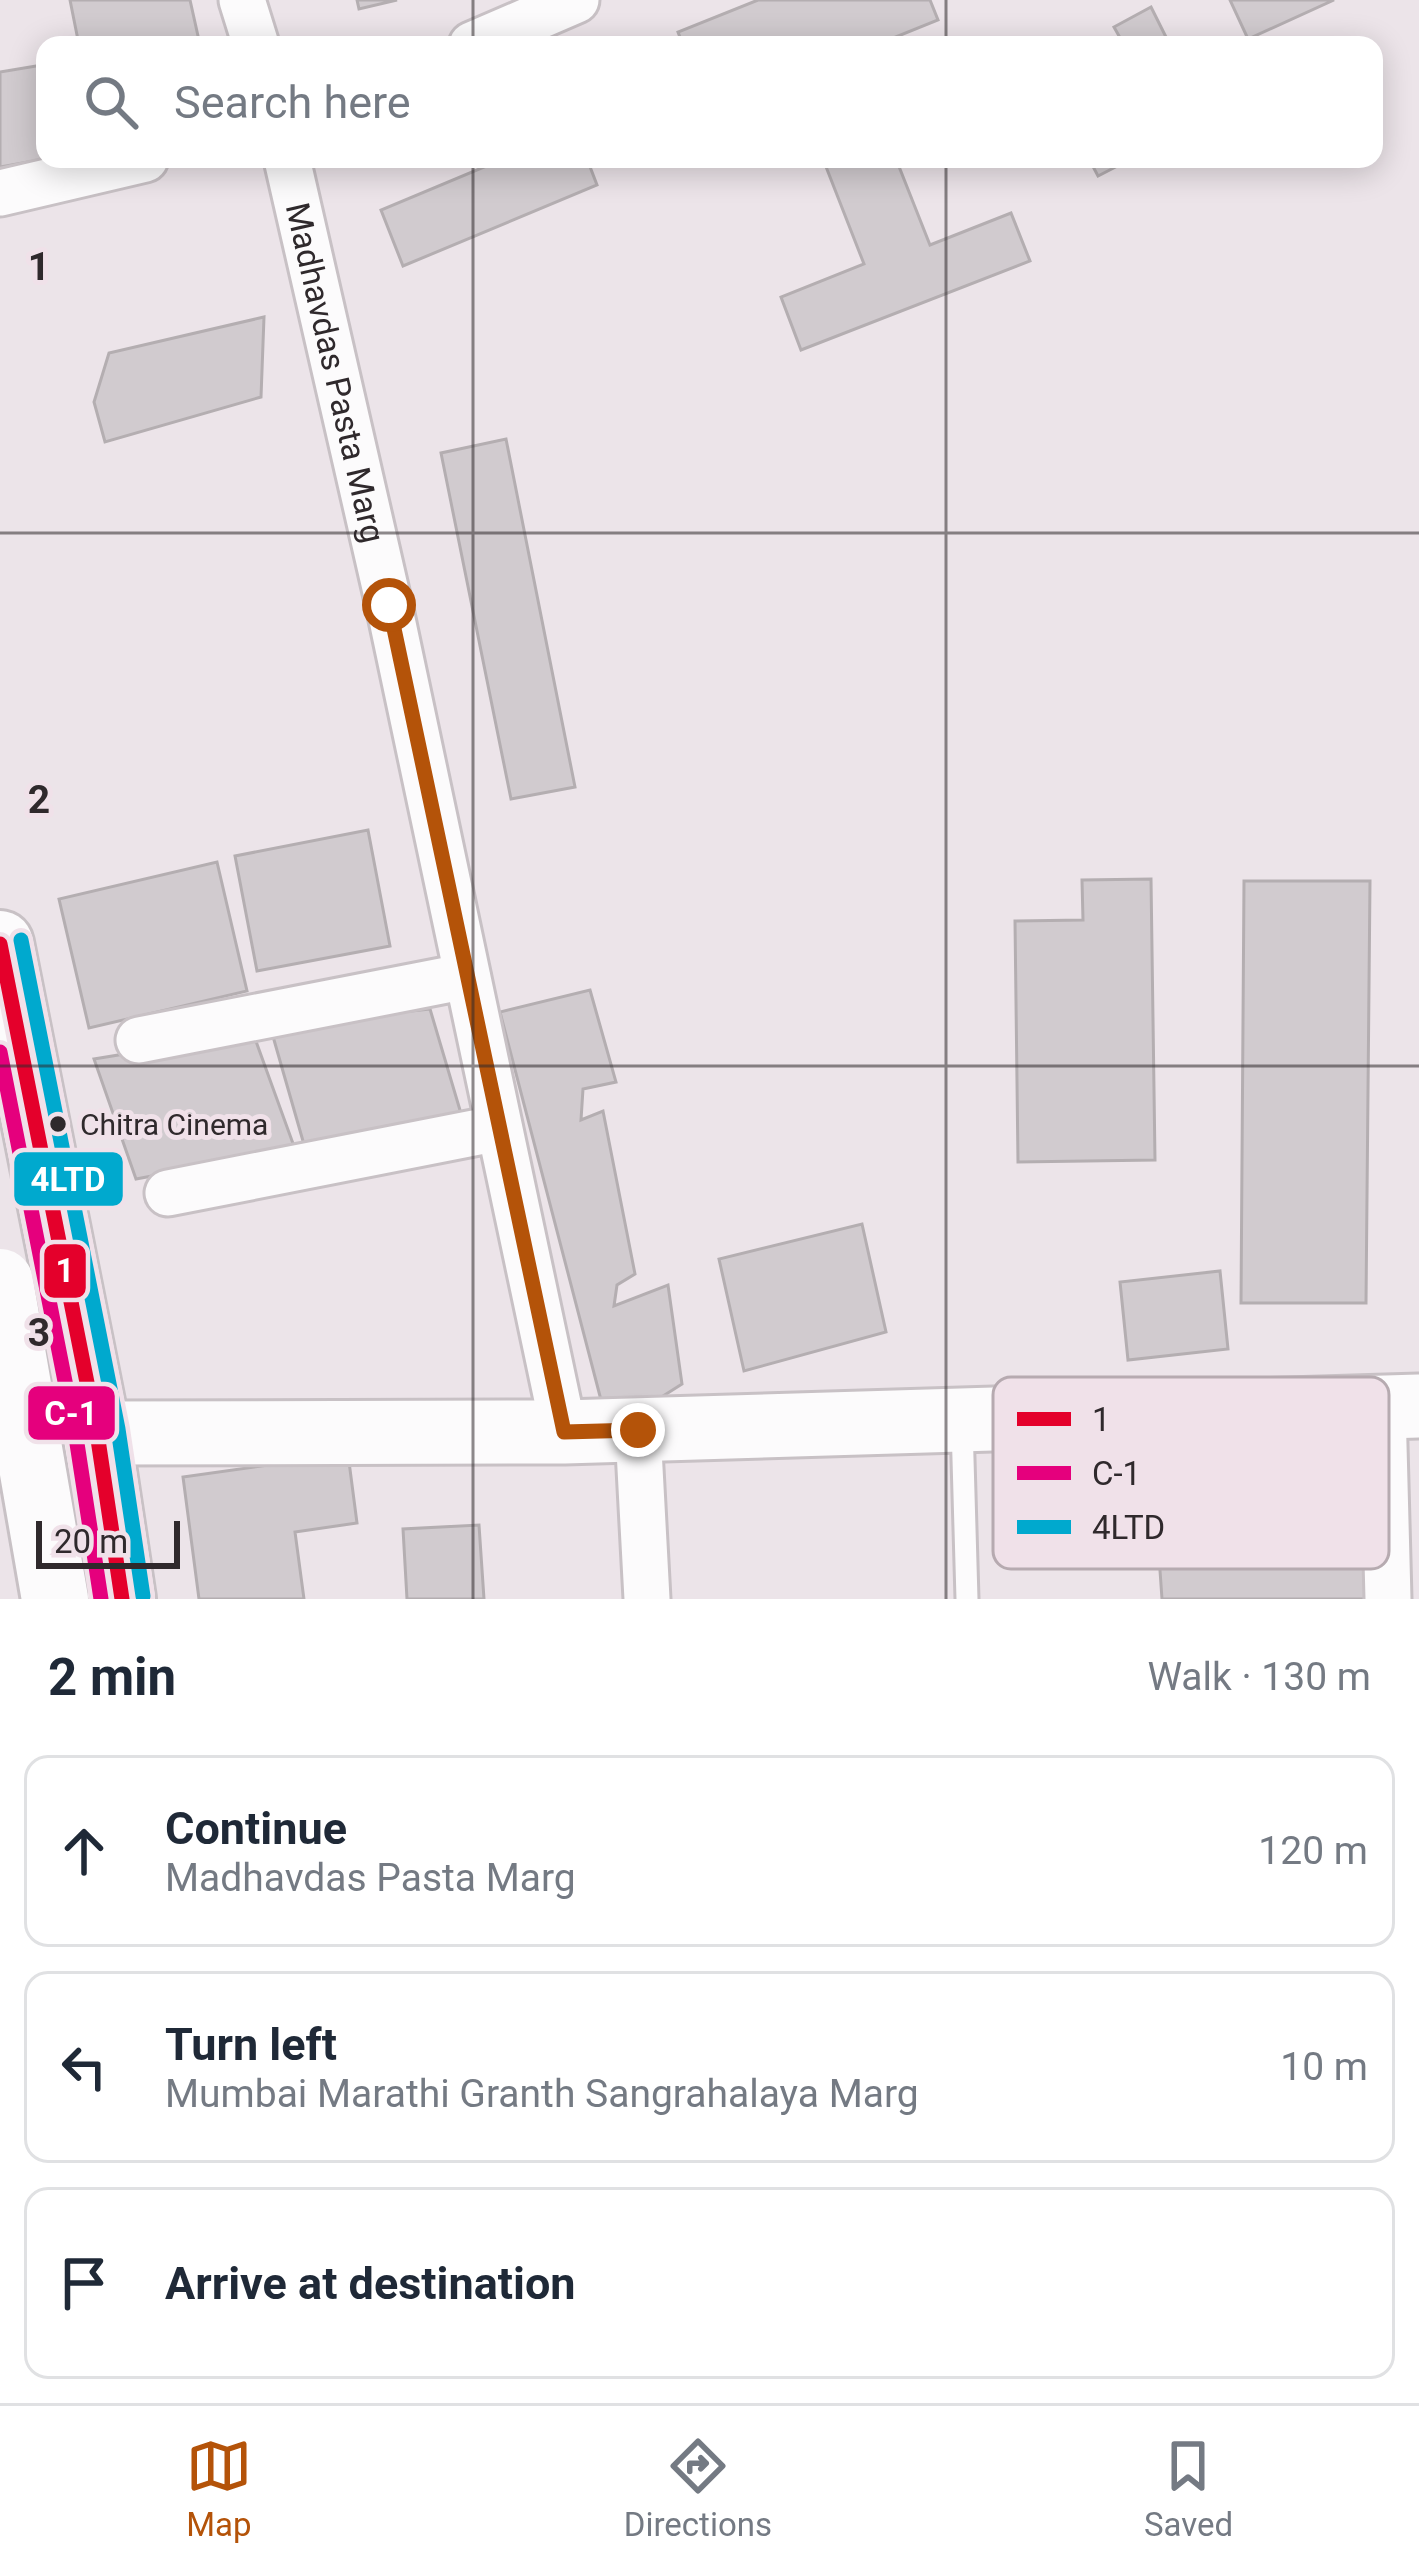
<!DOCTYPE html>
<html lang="en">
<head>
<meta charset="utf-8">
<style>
  :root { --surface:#fff; --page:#f2f2f3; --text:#1f2937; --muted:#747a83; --line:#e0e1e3; --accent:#b45309 }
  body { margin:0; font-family:Roboto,sans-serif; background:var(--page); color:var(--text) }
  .scale { position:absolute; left:36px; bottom:30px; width:144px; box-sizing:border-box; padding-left:12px; border:6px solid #2f292c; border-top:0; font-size:33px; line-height:42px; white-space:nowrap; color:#2f292c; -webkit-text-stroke:9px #f0e1e9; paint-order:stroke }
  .stop { position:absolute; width:36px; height:36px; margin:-27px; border:9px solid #b45309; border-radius:50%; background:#fff }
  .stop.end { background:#b45309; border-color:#fff; box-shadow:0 3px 12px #0008 }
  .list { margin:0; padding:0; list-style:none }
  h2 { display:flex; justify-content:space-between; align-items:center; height:156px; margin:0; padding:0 48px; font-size:51px }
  h2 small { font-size:39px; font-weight:400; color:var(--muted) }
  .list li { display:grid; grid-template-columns:78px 1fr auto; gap:36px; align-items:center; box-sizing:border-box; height:192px; margin:0 24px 24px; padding:0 24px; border:3px solid var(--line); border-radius:24px }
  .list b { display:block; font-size:45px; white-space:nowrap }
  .list p { margin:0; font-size:39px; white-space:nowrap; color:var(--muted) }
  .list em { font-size:39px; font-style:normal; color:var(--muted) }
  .icon { flex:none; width:66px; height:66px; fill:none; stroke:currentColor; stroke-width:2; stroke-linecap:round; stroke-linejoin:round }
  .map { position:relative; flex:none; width:1419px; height:1599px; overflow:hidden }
  .search { position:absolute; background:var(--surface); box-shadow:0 6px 30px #0003; left:36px; right:36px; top:36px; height:132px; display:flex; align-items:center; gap:30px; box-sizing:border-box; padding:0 42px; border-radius:24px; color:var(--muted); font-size:45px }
  .sheet { height:804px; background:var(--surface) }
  nav { display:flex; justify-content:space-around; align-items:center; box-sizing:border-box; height:168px; border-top:3px solid var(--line); background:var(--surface); font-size:33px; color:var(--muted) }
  nav a { display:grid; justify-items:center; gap:6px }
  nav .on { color:var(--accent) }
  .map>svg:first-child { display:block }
</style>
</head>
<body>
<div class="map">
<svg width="1419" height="1599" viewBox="0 0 1419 1599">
  <rect width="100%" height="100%" fill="#ece4e9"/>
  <path fill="#d1cbcf" stroke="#b4aeb1" stroke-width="3" d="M70,0h120l10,45h-121z
    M357,0h40l-38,9z
    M758,0h172l8,20 -62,25h-193l-5,-13z
    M1230,0h104l-86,39z
    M1151,7l19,38h-51l4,-2 -9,-16z
    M42,65l3,94 -45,8v-95z
    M503,159h84l10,26 -194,81 -22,-56z
    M823,159h73l34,86 81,-32 19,48 -229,89 -20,-53 83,-33z
    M1089,159h42l-33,17z
    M264,317l-3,80 -156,45 -11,-40 15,-49z
    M506,439l69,348 -64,12 -70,-346z
    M368,830l22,116 -133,25 -22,-115z
    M217,862l30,129 -158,37 -30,-129z
    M1151,879l4,281 -137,2 -3,-241 68,-1 -1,-40z
    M1244,881h126l-4,422h-125z
    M590,990l26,92 -33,7 -2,31 22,-9 32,163 -18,11 -3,21 54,-21 14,99 -30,19 -51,-3 -101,-388z
    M430,1009l35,118 -160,21 -35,-122z
    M253,1033l42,116 -159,30 -42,-120z
    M862,1224l24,108 -142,39 -25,-112z
    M1220,1271l8,78 -100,11 -8,-78z
    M348,1454l9,69 -62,9 9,67h-105l-16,-122z
    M1371,1497l7,102h-216l-6,-86z
    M479,1525l5,74h-77l-4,-70z"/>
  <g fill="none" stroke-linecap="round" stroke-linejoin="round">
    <defs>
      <path id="lane" d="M962,1424l5,175"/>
      <g id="street">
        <path d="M242,0l14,45"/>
        <path d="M472,45l104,-45"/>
        <path id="s1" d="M287,159l102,446 175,827"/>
        <path d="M0,193l145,-34"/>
        <path d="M139,1040l328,-64"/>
        <path d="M168,1193l331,-65"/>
        <path d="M1383,1407l5,192"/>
        <path d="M638,1431l9,168"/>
      </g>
      <path id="secondary" d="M0,1451l97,-18 467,-1 855,-26"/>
      <path id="highway" d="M0,944l97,489 25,166"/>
    </defs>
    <use href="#lane" stroke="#c8c1c5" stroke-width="27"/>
    <use href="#street" stroke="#c8c1c5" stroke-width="51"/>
    <use href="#secondary" stroke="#c8c1c5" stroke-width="69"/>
    <use href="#highway" stroke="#c8c1c5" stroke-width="72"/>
    <use href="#lane" stroke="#fcfbfc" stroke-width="21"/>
    <use href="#street" stroke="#fcfbfc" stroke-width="45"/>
    <use href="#secondary" stroke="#fcfbfc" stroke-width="63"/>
    <use href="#highway" stroke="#fcfbfc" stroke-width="66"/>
    <defs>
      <path id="highway-bridge" d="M0,1282l55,317"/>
    </defs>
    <use href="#highway-bridge" stroke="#c8c1c5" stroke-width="72" stroke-linecap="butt"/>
    <use href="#highway-bridge" stroke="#fcfbfc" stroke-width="66"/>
    <defs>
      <path id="bus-1" d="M0,944l97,489 25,166"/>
      <path id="bus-2" d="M0,1052l76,385 25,162"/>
      <path id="bus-3" d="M21,940l97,489 25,167"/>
    </defs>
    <use href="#bus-1" stroke="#f0e1e9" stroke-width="24"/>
    <use href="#bus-2" stroke="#f0e1e9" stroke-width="24"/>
    <use href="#bus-3" stroke="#f0e1e9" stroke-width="24"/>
    <use href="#bus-1" stroke="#e4002b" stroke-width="15"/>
    <use href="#bus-2" stroke="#e5007d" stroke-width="15"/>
    <use href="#bus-3" stroke="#00a9ce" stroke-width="15"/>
  </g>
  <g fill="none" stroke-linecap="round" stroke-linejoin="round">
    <path stroke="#b45309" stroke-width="15" d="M389,605l175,827 74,-2"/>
  </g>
  <path fill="none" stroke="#2f292c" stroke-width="3" stroke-opacity="0.55" d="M473,0v45M946,0v45M473,159v1440M946,159v1440M0,533h1419M0,1066h1419"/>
  <circle fill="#2f292c" stroke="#f0e1e9" stroke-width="4.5" cx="58" cy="1124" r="10"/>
  <g text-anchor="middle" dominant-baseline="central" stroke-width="10" stroke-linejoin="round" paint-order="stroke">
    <g font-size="30" fill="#2f292c" stroke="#f0e1e9" text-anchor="start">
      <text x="80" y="1124">Chitra Cinema</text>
    </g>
    <g font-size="33" fill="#2f292c" stroke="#f0e1e9">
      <text stroke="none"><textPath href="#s1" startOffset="219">Madhavdas Pasta Marg</textPath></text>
    </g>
  </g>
  <rect x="993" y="1377" width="396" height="192" rx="18" fill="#f0e1e9" stroke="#b6aab0" stroke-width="3"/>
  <rect x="1017" y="1412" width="54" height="14" fill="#e4002b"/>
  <rect x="1017" y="1466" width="54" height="14" fill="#e5007d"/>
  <rect x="1017" y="1520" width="54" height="14" fill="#00a9ce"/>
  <g font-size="33" fill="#2f292c">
    <text x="1092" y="1431">1</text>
    <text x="1092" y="1485">C-1</text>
    <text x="1092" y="1539">4LTD</text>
  </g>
  <g font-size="39" text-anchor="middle" font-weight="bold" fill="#2f292c" stroke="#f0e1e9" stroke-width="10" stroke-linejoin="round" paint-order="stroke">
    <text x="39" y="280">1</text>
    <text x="39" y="813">2</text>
    <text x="39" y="1346">3</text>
  </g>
  <g stroke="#f0e1e9" stroke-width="4.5">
    <rect x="12" y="1150" width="113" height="58" rx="12" fill="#00a9ce"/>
    <rect x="42" y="1242" width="46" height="58" rx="12" fill="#e4002b"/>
    <rect x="26" y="1384" width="91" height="58" rx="12" fill="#e5007d"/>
  </g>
  <g font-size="33" text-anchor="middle" font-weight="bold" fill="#fff">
    <text x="68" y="1191">4LTD</text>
    <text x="65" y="1282">1</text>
    <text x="71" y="1425">C-1</text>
  </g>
</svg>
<div class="scale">20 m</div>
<div class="stop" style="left:389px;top:605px"></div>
<div class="stop end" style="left:638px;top:1430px"></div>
<div class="search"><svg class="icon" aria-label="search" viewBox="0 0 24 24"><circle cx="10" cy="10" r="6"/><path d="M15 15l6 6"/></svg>Search here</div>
</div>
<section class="sheet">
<h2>2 min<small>Walk · 130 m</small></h2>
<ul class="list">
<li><svg class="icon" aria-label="ahead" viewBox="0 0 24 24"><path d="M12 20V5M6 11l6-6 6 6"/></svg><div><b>Continue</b><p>Madhavdas Pasta Marg</p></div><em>120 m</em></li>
<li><svg class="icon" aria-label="left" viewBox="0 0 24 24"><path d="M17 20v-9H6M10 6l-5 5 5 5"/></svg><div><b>Turn left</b><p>Mumbai Marathi Granth Sangrahalaya Marg</p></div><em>10 m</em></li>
<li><svg class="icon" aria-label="arrive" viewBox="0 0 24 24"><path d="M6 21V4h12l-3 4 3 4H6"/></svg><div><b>Arrive at destination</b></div></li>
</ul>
</section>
<nav>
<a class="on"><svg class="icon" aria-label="map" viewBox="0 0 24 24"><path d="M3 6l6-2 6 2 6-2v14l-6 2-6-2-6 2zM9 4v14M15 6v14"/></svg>Map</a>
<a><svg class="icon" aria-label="directions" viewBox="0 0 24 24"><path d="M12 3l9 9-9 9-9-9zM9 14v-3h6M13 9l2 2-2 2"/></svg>Directions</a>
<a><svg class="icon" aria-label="saved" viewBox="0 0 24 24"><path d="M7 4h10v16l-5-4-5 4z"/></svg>Saved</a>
</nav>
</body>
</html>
